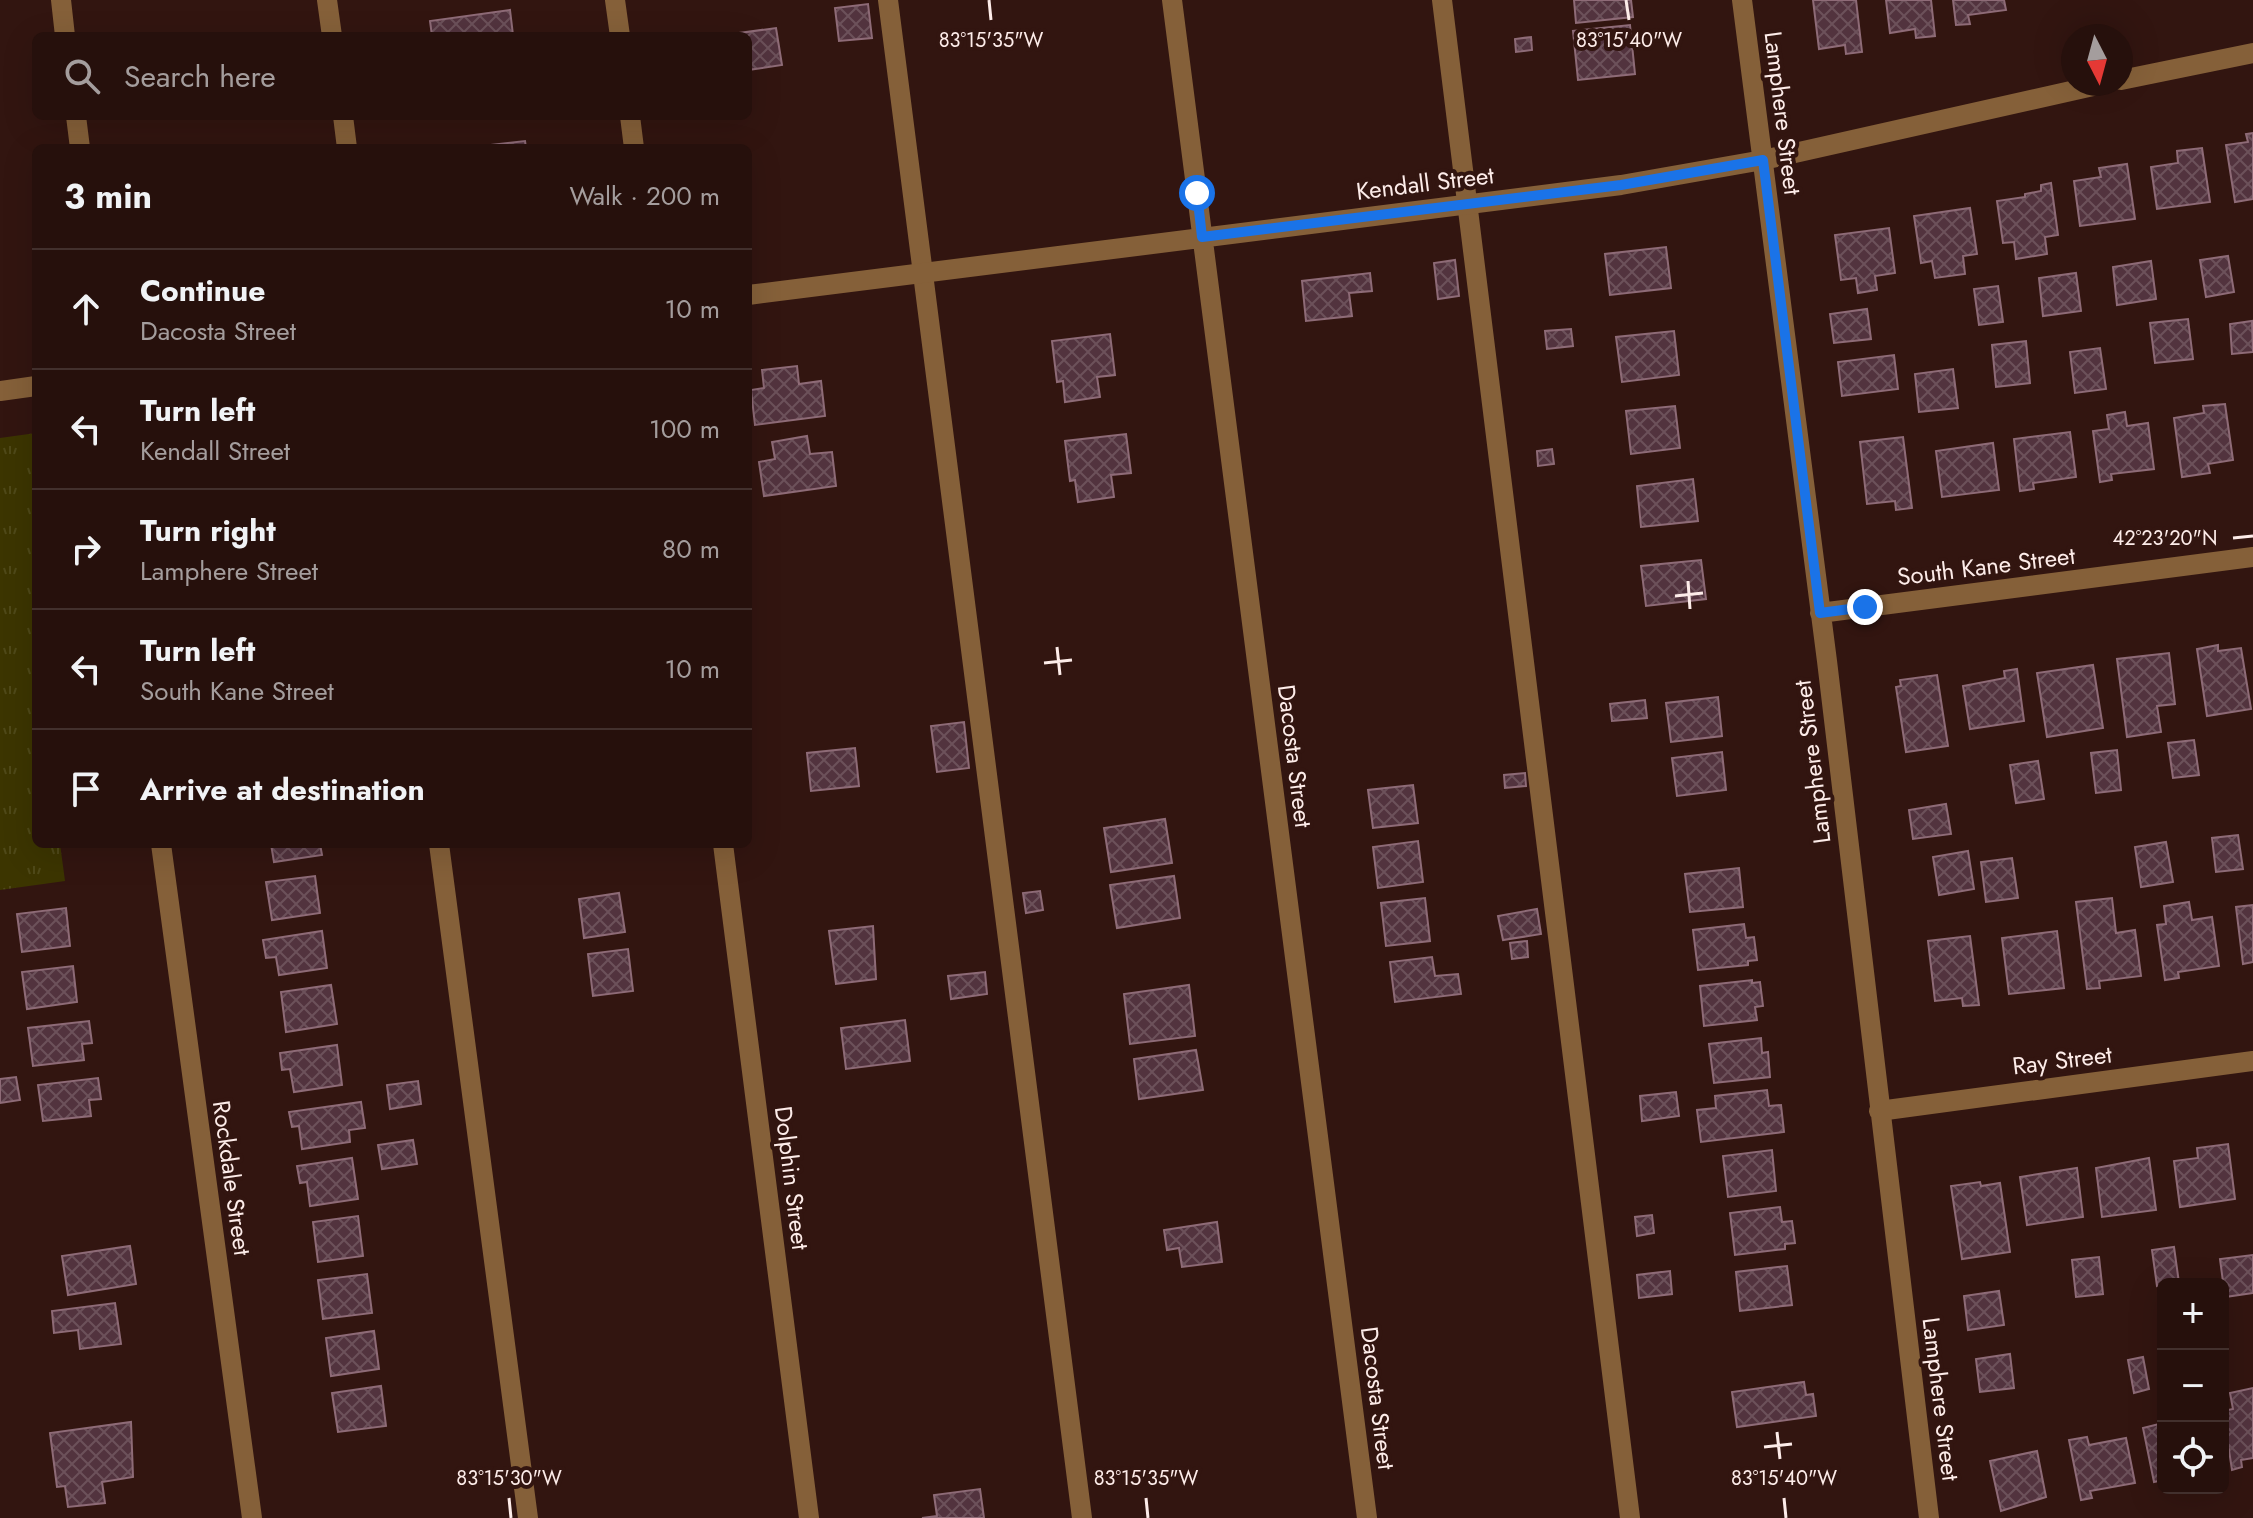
<!DOCTYPE html>
<html lang="en">
<head>
<meta charset="utf-8">
<style>
  :root { --surface:#26100c; --page:#321e1a; --text:#f1f3f6; --muted:#a49d9d; --line:#42302d }
  body { margin:0; font-family:Jost,sans-serif; background:var(--page); color:var(--text) }
  .controls { position:absolute; right:24px; bottom:24px; display:grid; overflow:hidden; border-radius:12px; box-shadow:0 8px 32px #0002 }
  .controls button { width:72px; height:72px; display:grid; place-items:center; padding:0; border:0; border-bottom:2px solid var(--line); background:var(--surface); color:var(--text); font:40px sans-serif }
  .compass { position:absolute; left:2061px; top:24px; width:72px; height:72px; border-radius:50%; background:var(--surface); box-shadow:0 8px 32px #0002; rotate:174deg }
  .stop { position:absolute; width:24px; height:24px; margin:-18px; border:6px solid #1a73e8; border-radius:50%; background:#fff }
  .stop.end { background:#1a73e8; border-color:#fff; box-shadow:0 2px 8px #0008 }
  .list { margin:0; padding:0; list-style:none }
  h2 { display:flex; justify-content:space-between; align-items:center; height:104px; margin:0; padding:0 32px; font-size:34px }
  h2 small { font-size:26px; font-weight:400; color:var(--muted) }
  .list li { display:grid; grid-template-columns:52px 1fr auto; gap:24px; align-items:center; box-sizing:border-box; height:120px; padding:0 32px; border-top:2px solid var(--line) }
  .list b { display:block; font-size:30px; white-space:nowrap }
  .list p { margin:0; font-size:26px; white-space:nowrap; color:var(--muted) }
  .list em { font-size:26px; font-style:normal; color:var(--muted) }
  .icon { flex:none; width:44px; height:44px; fill:none; stroke:currentColor; stroke-width:2; stroke-linecap:round; stroke-linejoin:round }
  .map { position:relative; flex:none; width:2253px; height:1518px; overflow:hidden }
  .search { position:absolute; background:var(--surface); box-shadow:0 8px 32px #0002; left:32px; top:32px; width:720px; height:88px; display:flex; align-items:center; gap:20px; box-sizing:border-box; padding:0 28px; border-radius:12px; color:var(--muted); font-size:30px }
  .panel { position:absolute; background:var(--surface); box-shadow:0 8px 32px #0002; left:32px; top:144px; width:720px; height:704px; border-radius:12px }
  .map>svg:first-child { display:block }
</style>
</head>
<body>
<div class="map">
<svg width="2253" height="1518" viewBox="0 0 2253 1518">
  <defs>
    <pattern id="park-tufts" width="24" height="20" patternUnits="userSpaceOnUse" patternTransform="scale(2)"><rect width="24" height="20" fill="#3c3500"/><path d="M3 7l-1-3M5 7V3M7 7l1-3M15 17l-1-3M17 17v-4M19 17l1-3" fill="none" stroke="#4f4919"/></pattern>
    <pattern id="building-cross-hatch" width="8" height="8" patternUnits="userSpaceOnUse" patternTransform="scale(2)"><rect width="8" height="8" fill="#52333e"/><path d="M0 0l8 8M0 8l8-8" fill="none" stroke="#6c515a"/></pattern>
  </defs>
  <rect width="100%" height="100%" fill="#321510"/>
  <path fill="url(#park-tufts)" d="M36,433v411h24l5,37 -65,9v-452z"/>
  <path fill="url(#building-cross-hatch)" stroke="#8e6b77" stroke-width="2" d="M1574,0h57l2,17 -57,6z
    M1813,0h43l6,52 -16,2 -1,-9 -26,4z
    M1886,0h45l4,36 -19,2 -1,-9 -25,4z
    M1953,0h51l2,10 -38,5 2,9 -14,1z
    M868,4l4,34 -33,3 -4,-33z
    M510,10l3,25 -81,1 -2,-15z
    M1630,25l5,49 -57,6 -5,-49z
    M776,28l6,37 -34,5v-34h-31z
    M1531,37l1,13 -16,2 -1,-13z
    M2253,133v66l-18,3 -9,-57 22,-3 -2,-8z
    M525,141l1,7h-52v-1z
    M2202,148l8,54 -53,7 -6,-42 27,-4 -1,-12z
    M2127,164l8,55 -55,7 -6,-45 27,-4 -2,-9z
    M2051,183l7,52 -13,2 2,17 -31,5 -2,-17 -11,1 -6,-42 28,-4v-3l16,-3v-6z
    M1970,208l7,46 -14,2 2,18 -30,4 -3,-17 -11,2 -7,-47z
    M1889,228l6,45 -20,3 2,14 -19,3 -2,-15 -15,2 -6,-45z
    M1666,247l5,41 -61,7 -5,-41z
    M2228,256l6,36 -28,5 -6,-37z
    M1455,260l4,36 -21,3 -4,-36z
    M2151,261l5,38 -39,6 -4,-38z
    M1370,273l2,18 -23,2 3,23 -46,5 -4,-40z
    M2076,273l5,38 -38,5 -4,-38z
    M1998,286l5,36 -24,3 -5,-36z
    M1867,309l4,30 -37,4 -4,-29z
    M2188,319l5,40 -38,4 -5,-40z
    M2252,321l1,31 -21,2 -2,-30z
    M1571,329l2,17 -26,3 -2,-18z
    M1674,331l5,44 -57,7 -6,-45z
    M1110,334l5,41 -18,2 3,20 -35,5 -2,-21 -6,1 -5,-41z
    M2026,341l4,42 -34,4 -4,-42z
    M2100,348l6,41 -31,4 -5,-41z
    M1894,355l4,34 -56,7 -4,-34z
    M797,366l2,18 22,-3 4,35 -70,9 -4,-35 13,-2 -2,-18z
    M1953,369l5,39 -39,4 -4,-38z
    M2225,404l8,56 -25,4 2,9 -28,4 -8,-59 30,-5 -1,-7z
    M1675,406l5,42 -49,6 -5,-43z
    M2125,412l2,14 21,-3 6,46 -43,5 1,6 -12,2 -7,-51 16,-2 -2,-14z
    M2070,432l6,45 -43,6 1,6 -14,2 -6,-52z
    M1126,434l5,39 -20,2 3,22 -36,5 -3,-22 -5,1 -5,-40z
    M807,436l3,18 22,-2 4,34 -72,10 -5,-34 16,-3 -3,-17z
    M1903,437l9,71 -16,2 -1,-9 -28,3 -7,-62z
    M1993,443l6,47 -57,7 -6,-46z
    M1552,449l2,15 -16,2 -1,-15z
    M1693,479l5,42 -57,6 -4,-41z
    M1701,560l5,39 -60,7 -5,-40z
    M2218,645v6l23,-3 10,61 -44,7 -10,-67z
    M2169,653l6,51 -18,2 4,26 -34,5 -10,-78z
    M2093,665l10,63 -56,9 -10,-64z
    M2017,669l7,52 -54,8 -7,-43 42,-8 -1,-7z
    M1937,675l11,71 -42,6 -10,-65 5,-1 -1,-6z
    M1718,697l4,39 -51,6 -5,-39z
    M1645,700l2,18 -35,3 -2,-17z
    M964,722l5,46 -32,4 -6,-46z
    M2194,740l5,35 -26,3 -5,-35z
    M855,748l4,38 -48,5 -4,-38z
    M2117,750l4,40 -25,3 -5,-40z
    M1722,752l4,38 -49,6 -5,-38z
    M2038,761l6,38 -28,4 -6,-38z
    M1525,773l1,13 -21,2 -1,-13z
    M1413,785l5,38 -45,5 -5,-38z
    M1946,804l5,30 -38,5 -4,-29z
    M1165,819l7,44 -61,9 -7,-44z
    M2238,835l5,34 -27,3 -4,-34z
    M1418,841l5,41 -45,6 -5,-41z
    M2166,842l7,40 -32,5 -6,-40z
    M271,844h49l2,11 -48,7z
    M1968,851l6,38 -35,6 -6,-38z
    M2012,858l6,40 -32,4 -5,-40z
    M1739,868l4,39 -53,5 -5,-38z
    M315,876l5,37 -48,7 -6,-38z
    M1174,876l6,42 -63,10 -7,-43z
    M1040,891l3,19 -17,3 -3,-20z
    M619,893l6,39 -41,6 -5,-39z
    M1425,898l5,43 -44,5 -5,-43z
    M2112,898l4,35 19,-3 6,46 -42,5 1,7 -13,1 -11,-87z
    M2189,902l3,18 20,-3 7,49 -41,6 1,6 -14,2 -8,-55 9,-1 -2,-18z
    M2253,905v57l-10,2 -7,-57z
    M66,908l4,38 -48,6 -5,-38z
    M1537,909l4,25 -38,6 -5,-24z
    M1744,924l2,14 8,-1 3,23 -9,1v4l-50,5 -5,-40z
    M873,926l3,53 -40,5 -7,-53z
    M322,931l5,37 -48,7 -3,-18 -10,1 -3,-18z
    M2057,931l7,57 -55,6 -7,-56z
    M1970,936l9,69 -16,1 -1,-8 -27,3 -7,-60z
    M1527,941l1,16 -16,2 -2,-16z
    M628,949l5,42 -40,5 -5,-42z
    M1432,957l3,19 23,-2 3,20 -66,8 -5,-40z
    M73,966l4,36 -50,7 -5,-37z
    M985,972l2,22 -36,5 -3,-23z
    M1752,980v3l8,-1 3,24 -8,1 2,13 -53,6 -4,-40z
    M331,985l6,39 -51,8 -5,-40z
    M1189,985l6,51 -65,8 -6,-50z
    M905,1020l5,41 -64,8 -5,-41z
    M89,1021l3,22 -10,1 2,16 -51,6 -5,-38z
    M1761,1038l1,15 6,-1 2,25 -56,6 -5,-39z
    M337,1045l5,40 -48,7 -4,-23 -8,1 -2,-17z
    M1196,1050l7,40 -64,9 -5,-40z
    M16,1077l4,23 -20,3v-24z
    M98,1078l3,21 -12,1 2,16 -48,5 -5,-36z
    M418,1081l3,23 -31,5 -3,-24z
    M1767,1090l2,16 12,-1 3,27 -83,10 -4,-32 19,-2 -1,-12z
    M1676,1092l3,24 -37,5 -2,-25z
    M361,1102l4,26 -16,2 1,12 -48,7 -3,-23 -7,1 -3,-15z
    M413,1140l4,24 -35,5 -4,-24z
    M2228,1144l7,55 -55,8 -6,-46 24,-3 -1,-10z
    M1772,1150l4,41 -48,6 -5,-41z
    M352,1158l6,41 -48,7 -3,-24 -7,1 -3,-17z
    M2149,1158l7,52 -54,7 -6,-49z
    M2077,1168l6,49 -56,8 -7,-48z
    M1980,1182l1,4 19,-3 10,69 -48,7 -11,-73z
    M1780,1207l2,15 10,-1 3,22 -10,1v5l-50,6 -5,-42z
    M1652,1215l2,18 -17,3 -2,-19z
    M358,1216l5,40 -45,6 -5,-40z
    M1217,1222l5,40 -40,5 -3,-19 -12,2 -3,-20z
    M130,1246l6,38 -68,11 -6,-39z
    M2174,1247l5,36 -22,3 -5,-36z
    M2253,1255v38l-28,4 -5,-38z
    M2099,1257l4,37 -27,3 -4,-37z
    M1787,1266l5,39 -52,6 -4,-39z
    M1670,1271l2,23 -33,4 -2,-23z
    M367,1274l5,39 -49,6 -5,-39z
    M1999,1291l5,34 -36,5 -4,-34z
    M115,1303l6,41 -41,5 -2,-19 -24,3 -2,-22z
    M374,1331l5,38 -48,7 -5,-38z
    M2010,1354l4,34 -34,4 -4,-33z
    M2143,1357l6,32 -15,4 -6,-33z
    M1804,1382l2,13 7,-1 3,22 -79,11 -5,-35z
    M381,1386l5,40 -48,6 -6,-39z
    M2253,1388v70l-12,2 1,7 -10,3 -9,-59 10,-2 -3,-16z
    M131,1422l2,55 -31,5 3,21 -37,4 -3,-21 -8,1 -7,-54z
    M2163,1423v57l-9,2 -11,-54z
    M2087,1437l2,8 37,-7 9,45 -45,8 2,7 -11,2 -12,-60z
    M2037,1451l9,46 -45,14 -11,-50z
    M980,1489l4,29h-62l15,-2 -3,-21z"/>
  <g fill="none" stroke-linecap="round" stroke-linejoin="round">
    <path stroke="#856039" stroke-width="20" d="M327,0l5,36
      M888,0l194,1518
      M1442,0l188,1518
      M343,116l4,32
      M439,844l89,674"/>
    <path stroke="#856039" stroke-width="20" d="M61,0l4,36
      M615,0l5,36
      M1172,0l195,1518
      M1742,0l85,661 102,857
      M2121,80l132,-27
      M76,116l4,32
      M630,116l4,32
      M748,295l873,-110 142,-25 339,-76
      M0,391l36,-5
      M1820,613l433,-56
      M161,844l91,674
      M723,844l86,674
      M1879,1111l374,-50"/>
  </g>
  <g fill="none" stroke-linecap="round" stroke-linejoin="round">
    <path stroke="#1a73e8" stroke-width="10" d="M1197,193l5,44 419,-52 142,-25 57,453 45,-6"/>
  </g>
  <path fill="none" stroke="#fdece9" stroke-width="3" d="M989,0l2,20M1626,0l3,20M2233,538l20,-2M1688,581l2,28M1675,596l28,-3M1057,647l3,28M1044,663l28,-3M1777,1432l3,27M1764,1447l28,-3M509,1498l2,20M1146,1498l2,20M1784,1498l2,20"/>
  <g text-anchor="middle" dominant-baseline="central" stroke-width="8" stroke-linejoin="round" paint-order="stroke">
    <g font-size="24" fill="#fdece9" stroke="#321510">
      <text transform="translate(1783 113) rotate(83)">Lamphere Street</text>
      <text transform="translate(1425 183) rotate(-7)">Kendall Street</text>
      <text transform="translate(1986 566) rotate(-7)">South Kane Street</text>
      <text transform="translate(1295 756) rotate(83)">Dacosta Street</text>
      <text transform="translate(1812 762) rotate(-97)">Lamphere Street</text>
      <text transform="translate(2062 1060) rotate(-7)">Ray Street</text>
      <text transform="translate(232 1178) rotate(82)">Rockdale Street</text>
      <text transform="translate(792 1178) rotate(83)">Dolphin Street</text>
      <text transform="translate(1378 1398) rotate(83)">Dacosta Street</text>
      <text transform="translate(1941 1399) rotate(83)">Lamphere Street</text>
    </g>
  </g>
  <g font-size="20" text-anchor="middle" fill="#fdece9" stroke="#321510" stroke-width="8" stroke-linejoin="round" paint-order="stroke">
    <text x="991" y="47">83°15'35"W</text>
    <text x="1629" y="47">83°15'40"W</text>
    <text x="2165" y="545">42°23'20"N</text>
    <text x="509" y="1485">83°15'30"W</text>
    <text x="1146" y="1485">83°15'35"W</text>
    <text x="1784" y="1485">83°15'40"W</text>
  </g>
</svg>
<div class="controls">
<button>+</button>
<button>−</button>
<button><svg class="icon" aria-label="locate" viewBox="0 0 24 24"><circle cx="12" cy="12" r="6"/><path d="M12 2v4M12 18v4M2 12h4M18 12h4"/></svg></button>
</div>
<svg class="compass" viewBox="-18 -18 36 36"><path d="M0-13l5 13h-10z" fill="#e53935"/><path d="M0 13l5-13h-10z" fill="#a49d9d"/></svg>
<div class="stop" style="left:1197px;top:193px"></div>
<div class="stop end" style="left:1865px;top:607px"></div>
<div class="search"><svg class="icon" aria-label="search" viewBox="0 0 24 24"><circle cx="10" cy="10" r="6"/><path d="M15 15l6 6"/></svg>Search here</div>
<section class="panel">
<h2>3 min<small>Walk · 200 m</small></h2>
<ul class="list">
<li><svg class="icon" aria-label="ahead" viewBox="0 0 24 24"><path d="M12 20V5M6 11l6-6 6 6"/></svg><div><b>Continue</b><p>Dacosta Street</p></div><em>10 m</em></li>
<li><svg class="icon" aria-label="left" viewBox="0 0 24 24"><path d="M17 20v-9H6M10 6l-5 5 5 5"/></svg><div><b>Turn left</b><p>Kendall Street</p></div><em>100 m</em></li>
<li><svg class="icon" aria-label="right" viewBox="0 0 24 24"><path d="M7 20v-9h11M14 6l5 5-5 5"/></svg><div><b>Turn right</b><p>Lamphere Street</p></div><em>80 m</em></li>
<li><svg class="icon" aria-label="left" viewBox="0 0 24 24"><path d="M17 20v-9H6M10 6l-5 5 5 5"/></svg><div><b>Turn left</b><p>South Kane Street</p></div><em>10 m</em></li>
<li><svg class="icon" aria-label="arrive" viewBox="0 0 24 24"><path d="M6 21V4h12l-3 4 3 4H6"/></svg><div><b>Arrive at destination</b></div></li>
</ul>
</section>
</div>
</body>
</html>
